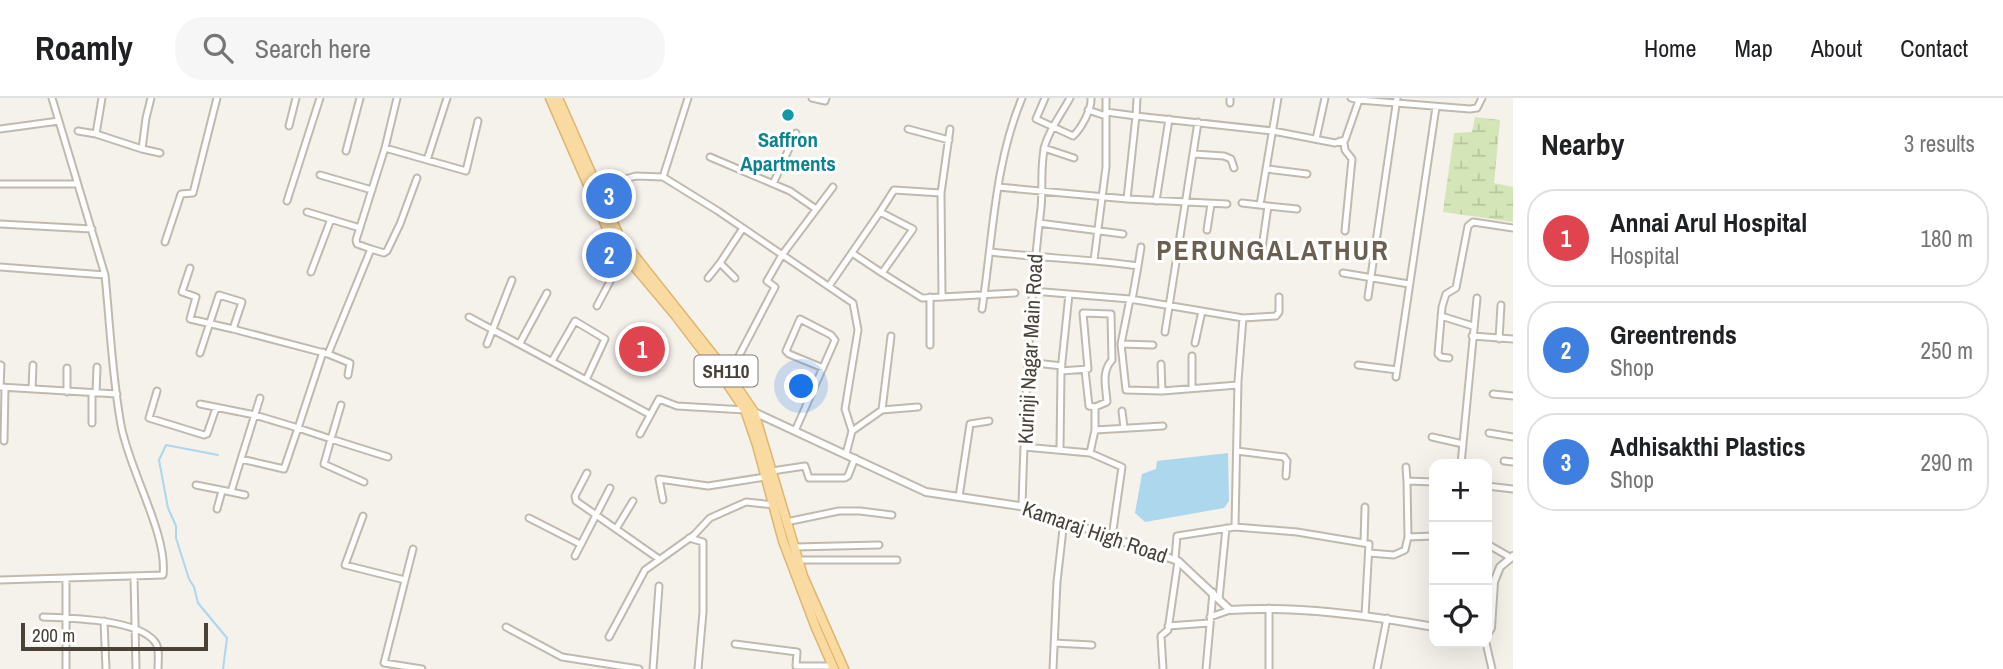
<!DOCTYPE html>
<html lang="en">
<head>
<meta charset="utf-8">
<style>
  :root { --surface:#fff; --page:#f6f6f6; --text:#202124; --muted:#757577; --line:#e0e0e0; --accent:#2563eb }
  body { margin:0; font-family:"Archivo Narrow",sans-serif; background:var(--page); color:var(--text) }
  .controls { position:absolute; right:21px; bottom:21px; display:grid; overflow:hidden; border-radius:14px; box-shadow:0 7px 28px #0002 }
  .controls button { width:63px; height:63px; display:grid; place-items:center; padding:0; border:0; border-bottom:2px solid var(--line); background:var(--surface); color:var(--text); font:35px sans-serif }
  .scale { position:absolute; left:21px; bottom:18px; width:187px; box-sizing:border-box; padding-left:7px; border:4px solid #494239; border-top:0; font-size:19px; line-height:24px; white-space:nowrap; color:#494239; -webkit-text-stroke:5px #fff; paint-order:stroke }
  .you { position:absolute; left:802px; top:289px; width:24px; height:24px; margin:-18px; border:5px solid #fff; border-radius:50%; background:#1a73e8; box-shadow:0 0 0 10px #1a73e833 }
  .badge { display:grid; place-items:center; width:46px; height:46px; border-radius:50%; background:var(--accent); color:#fff; font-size:23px; font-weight:700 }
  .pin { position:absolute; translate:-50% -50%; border:4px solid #fff; box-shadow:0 2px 7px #0006 }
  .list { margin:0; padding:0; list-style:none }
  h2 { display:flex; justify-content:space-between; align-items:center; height:91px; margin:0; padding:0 28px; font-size:30px }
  h2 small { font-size:23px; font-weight:400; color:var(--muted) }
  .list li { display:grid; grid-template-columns:46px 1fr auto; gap:21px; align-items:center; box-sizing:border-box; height:98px; margin:0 14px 14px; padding:0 14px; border:2px solid var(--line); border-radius:28px }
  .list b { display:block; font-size:26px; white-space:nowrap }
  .list p { margin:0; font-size:23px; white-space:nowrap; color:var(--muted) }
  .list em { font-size:23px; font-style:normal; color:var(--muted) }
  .icon { flex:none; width:38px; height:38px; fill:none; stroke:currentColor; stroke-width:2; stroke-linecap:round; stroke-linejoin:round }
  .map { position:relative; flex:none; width:1513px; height:571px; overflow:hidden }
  header { display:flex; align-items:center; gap:42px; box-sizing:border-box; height:98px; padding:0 35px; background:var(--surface); border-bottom:2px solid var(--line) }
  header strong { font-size:33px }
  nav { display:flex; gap:38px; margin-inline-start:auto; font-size:24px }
  .search { width:490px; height:63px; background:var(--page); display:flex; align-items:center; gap:18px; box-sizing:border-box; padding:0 24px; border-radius:28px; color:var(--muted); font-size:26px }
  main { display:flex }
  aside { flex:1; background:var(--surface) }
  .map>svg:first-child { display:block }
</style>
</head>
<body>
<header>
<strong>Roamly</strong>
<div class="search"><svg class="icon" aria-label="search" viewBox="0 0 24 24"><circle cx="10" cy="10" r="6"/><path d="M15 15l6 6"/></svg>Search here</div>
<nav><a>Home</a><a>Map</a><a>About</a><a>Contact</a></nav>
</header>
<main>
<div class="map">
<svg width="1513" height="571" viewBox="0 0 1513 571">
  <defs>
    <pattern id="wetland-marsh" width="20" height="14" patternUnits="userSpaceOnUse" patternTransform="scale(1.75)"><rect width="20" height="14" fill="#d4e6b7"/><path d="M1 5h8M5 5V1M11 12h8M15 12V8" fill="none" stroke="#b8c69e"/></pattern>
  </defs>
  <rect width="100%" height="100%" fill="#f5f1eb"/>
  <path fill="url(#wetland-marsh)" d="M1475,19l25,3 -6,63 19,4v35l-70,-10 11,-79 18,-1z"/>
  <path fill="#acd7ed" d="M1228,355l1,48 -5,7 -79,14 -10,-9 7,-39 14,-5 1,-8z"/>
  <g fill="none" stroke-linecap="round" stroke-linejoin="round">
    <path stroke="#acd7ed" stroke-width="2" d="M218,357l-52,-10 -7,15 9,48 8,18v12l13,41 5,8 4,16 29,35 -4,31"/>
    <defs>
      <path id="minor" d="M812,0l13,3 1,-3
        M1045,0l-9,21 37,17c8,-7 19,-27 18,-38
        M1360,0l-1,2 111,9 7,-1 5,-10
        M1230,5v-5
        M1088,12l18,6
        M1106,14l30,4 1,-18
        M289,28l7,-28
        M0,31l59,-8
        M908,31l41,11
        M78,33l18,3 6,-36
        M96,36l46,15 4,-31 5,-20
        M1316,41l9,-41
        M1340,43l4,2 1,7 7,9 -7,72
        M385,50l81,23 12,-50
        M1044,50l30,10
        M142,51l18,4
        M346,53l14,-53
        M1194,56l30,2 7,3 3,9
        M710,59l80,34 26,18
        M427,62l20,-62
        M1267,71l40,5
        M320,77l52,15
        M663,79l25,-79
        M0,86h77
        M773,86l23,-51
        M596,89l40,-11 27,1 55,34 135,92 5,27 -13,79 7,22
        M998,89l129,12 100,5
        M1127,101l9,-83 137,15 62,12 10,-3 14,-40 -8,-2
        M287,103l33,-103
        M1156,103l13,-82
        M1242,105l26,3 -7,49
        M1260,107l18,-107
        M1268,108l29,3
        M307,114l53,16
        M880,114l14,-22 47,3
        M1039,125l84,11
        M0,126l92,5
        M1207,132l4,-26
        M165,144l16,-48 12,-1 24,-95
        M371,151l13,4 3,-2 13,-27 17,-46
        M991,154c49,6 98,7 147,14l-6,34
        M852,155l30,20
        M1094,162l12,-93v-69
        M1138,168l3,-19
        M0,169l105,8 -53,-177
        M190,170l-8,24 14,5 -6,22 43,10
        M311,174l20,-53
        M1343,175l66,11
        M708,180l12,-15
        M735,180l-15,-15 23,-35
        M829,188l51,-74 33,17 -31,44 40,25 20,-1 -1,-104 9,-64
        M1032,193l98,8 113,19 33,-2 3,-4v-15
        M942,199l73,-4
        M1368,199l29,-199
        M1130,201l-9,45 5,46 36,1 76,-6
        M597,208l27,-51
        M982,211c11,-71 12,-144 40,-211
        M1441,218l32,10
        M469,219l180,97
        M1165,234l33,-210
        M1472,238l41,3
        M1499,241l2,-34
        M520,245l27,-50
        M1195,245l7,-32
        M487,246l25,-64
        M1121,246l32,1
        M930,247v-48
        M200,255l19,-58 23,7 -9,27 95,25 22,9 -2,12
        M328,256l43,-105 -14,-5 -1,-4 29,-92 12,-50
        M1192,258v32
        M1449,260l-8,-1 -3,-3 4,-47 4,-13 10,-6 12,-62 5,-4 40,6
        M552,263l23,-40 30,18 -19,41
        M1027,264l35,4
        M1161,266l1,27
        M1358,267l39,5
        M67,270v24
        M1085,272l4,36 6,1
        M1061,273l27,-2 -5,-56 28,1 1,46c-11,12 -6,27 -5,42l-12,5v23
        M729,277l46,-88 -8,-6 15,-26 51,-68
        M1396,279l40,-270
        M0,289l117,7
        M0,289l1,-22
        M32,291l1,-24
        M157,293l-8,27 55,17 3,-1 9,-26
        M92,295v30
        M96,295l1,-26
        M1493,296l20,2
        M200,306l55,11 43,13 25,-76
        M882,312l36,-3
        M1122,313l2,17
        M795,333l40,-91 -4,-5 -31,-16 -14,32 3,3 34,14
        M1489,335l24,4
        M640,336l19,-35 18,7 68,4
        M1432,339l31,7
        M4,343l1,-54
        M1024,349l66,6 32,14 -10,70
        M1060,351l1,-78 8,-77
        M1237,353l47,6 3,4 -1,15
        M1090,355l5,-23 68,-4
        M846,356l6,-23 30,-21 9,-74
        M241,361l19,-61
        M1504,363l9,1
        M1461,366l16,-166
        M1406,369l1,14
        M772,373l33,-5 4,12h36l3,-2 7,-18
        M587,375l-12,23 1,5 83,58
        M364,384l-40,-18 7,-25 57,18
        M196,387l35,7 10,-33 43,10 14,-41 33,11 10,-34
        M1487,388l26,3
        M231,394l14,3
        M959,399l11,-73 19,-3
        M663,402l-4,-21 49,7 57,-9
        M1022,408c3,-100 7,-199 19,-298 2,-20 -1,-44 4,-63 5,-17 17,-32 25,-47
        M217,411l5,-18
        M363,418l-18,49 60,15
        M529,420l51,26
        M786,424l53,-11h21l32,4
        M1235,429l3,-146 5,-63
        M616,431l17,-28
        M1408,439l-1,-56 27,1
        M689,440l14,4v70l-5,57
        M1364,445l1,-36
        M1487,446l21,12 2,3
        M794,449l85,-2
        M413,451l-29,114 38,6
        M1369,455l25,2 11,-5 3,-13 26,-1
        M575,458l35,-68
        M1175,461l2,-23 58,-9 62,5 72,12 -4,72
        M798,462h99
        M134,479l2,92
        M0,482l163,-5c5,-40 -34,-105 -42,-150 -9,-49 -11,-101 -16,-150
        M66,482v89
        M1219,501l7,-71
        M1269,510v61
        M43,519c27,1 95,2 112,25 5,6 3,19 3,27
        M1210,519l20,-7
        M104,523l2,48
        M1168,528l41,-3
        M506,529l56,30 77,12
        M609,539l36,-67 49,-35 16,-17 36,-16 29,3
        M1054,545l38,2
        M1486,545l6,26
        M735,546l62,8 -1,14h37
        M653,571l6,-83
        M1053,571l4,-87 7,-62
        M1163,571l-2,-33 7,-6 10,-69
        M1206,571l7,-77
        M1377,571l10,-51"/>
      <path id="tertiary" d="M754,314l172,80 100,15 152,54 52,49c68,-4 137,5 204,17
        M1487,536l4,-6 3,-46 6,-15 13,-11"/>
      <path id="primary" d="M550,0l62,142 64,76 50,66 19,28 12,35 26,96 33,87 18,41
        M558,0l61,138 110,139 25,37 49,164 41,93"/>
    </defs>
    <use href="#minor" stroke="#c0b9ae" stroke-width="9"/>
    <use href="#tertiary" stroke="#c0b9ae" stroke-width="10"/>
    <use href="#primary" stroke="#deb670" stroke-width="11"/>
    <use href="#minor" stroke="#fff" stroke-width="5"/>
    <use href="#tertiary" stroke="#fff" stroke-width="6"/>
    <use href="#primary" stroke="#f9daa0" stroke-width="8"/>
  </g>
  <circle fill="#0f9aa8" stroke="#fff" stroke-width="2.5" cx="788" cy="17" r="7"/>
  <g text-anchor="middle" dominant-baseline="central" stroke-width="6" stroke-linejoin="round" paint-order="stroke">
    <rect fill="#fff" stroke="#807b74" stroke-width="2" x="694.5" y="257.5" width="63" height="31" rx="5"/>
    <g font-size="19" font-weight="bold" fill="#494239">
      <text x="726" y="273">SH110</text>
    </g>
    <g font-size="21" font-weight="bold" fill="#0d838f" stroke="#fff">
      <text x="788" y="41">Saffron<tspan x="788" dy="24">Apartments</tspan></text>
    </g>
    <g font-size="21" fill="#494239" stroke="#fff">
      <text transform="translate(1030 251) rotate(-87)">Kurinji Nagar Main Road</text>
      <text transform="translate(1095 434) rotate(19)">Kamaraj High Road</text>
    </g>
    <g font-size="28" font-weight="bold" letter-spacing="2" fill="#6b5f51" stroke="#fff">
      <text x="1273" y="152">PERUNGALATHUR</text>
    </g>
  </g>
</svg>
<div class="controls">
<button>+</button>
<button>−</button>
<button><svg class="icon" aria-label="locate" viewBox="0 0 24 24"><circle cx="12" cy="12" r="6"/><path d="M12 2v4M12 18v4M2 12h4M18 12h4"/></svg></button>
</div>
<div class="scale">200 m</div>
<div class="you"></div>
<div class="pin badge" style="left:642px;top:251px;background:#e0444e">1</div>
<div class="pin badge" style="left:609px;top:157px;background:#3f7fe0">2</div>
<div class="pin badge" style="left:609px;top:98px;background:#3f7fe0">3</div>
</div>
<aside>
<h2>Nearby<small>3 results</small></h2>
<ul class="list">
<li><span class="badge" style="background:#e0444e">1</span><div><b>Annai Arul Hospital</b><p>Hospital</p></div><em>180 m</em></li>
<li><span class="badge" style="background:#3f7fe0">2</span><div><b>Greentrends</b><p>Shop</p></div><em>250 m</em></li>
<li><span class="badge" style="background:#3f7fe0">3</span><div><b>Adhisakthi Plastics</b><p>Shop</p></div><em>290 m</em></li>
</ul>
</aside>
</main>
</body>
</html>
